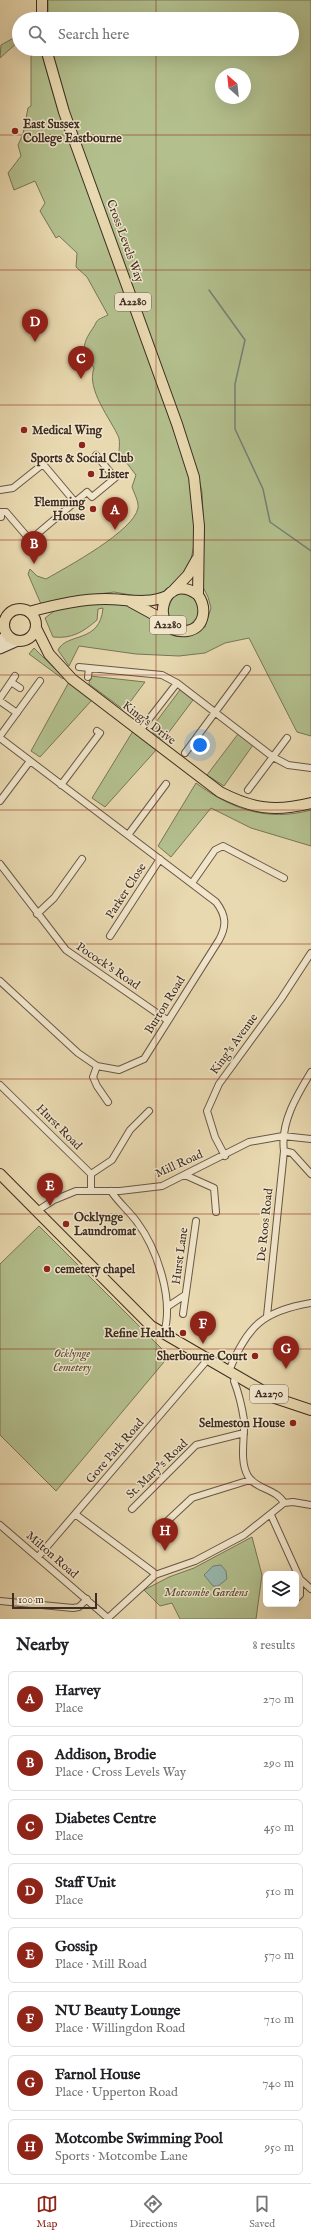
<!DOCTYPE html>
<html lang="en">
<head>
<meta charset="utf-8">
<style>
  :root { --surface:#fff; --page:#f6f6f6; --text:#202124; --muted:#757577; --line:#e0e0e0; --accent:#8f2418 }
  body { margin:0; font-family:"IM FELL English",serif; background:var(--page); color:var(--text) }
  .controls { position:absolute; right:12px; bottom:12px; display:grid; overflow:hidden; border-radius:6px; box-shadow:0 4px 16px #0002 }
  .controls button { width:36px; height:36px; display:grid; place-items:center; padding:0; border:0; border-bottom:1px solid var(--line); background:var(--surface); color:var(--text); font:20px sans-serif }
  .compass { position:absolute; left:215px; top:68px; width:36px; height:36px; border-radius:50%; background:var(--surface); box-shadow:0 4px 16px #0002; rotate:333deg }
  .scale { position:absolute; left:12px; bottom:10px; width:85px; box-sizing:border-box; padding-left:4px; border:2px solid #3e2d21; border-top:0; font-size:11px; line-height:14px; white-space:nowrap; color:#3e2d21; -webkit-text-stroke:3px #f1e6cc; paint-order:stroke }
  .you { position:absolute; left:200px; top:745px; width:14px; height:14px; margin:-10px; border:3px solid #fff; border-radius:50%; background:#1a73e8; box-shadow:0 0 0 6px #1a73e833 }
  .badge { display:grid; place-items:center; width:26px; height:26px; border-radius:50%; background:var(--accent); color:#fff; font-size:13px; font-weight:700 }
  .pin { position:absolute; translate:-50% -33px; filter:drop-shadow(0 1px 2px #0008) }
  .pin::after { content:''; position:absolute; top:21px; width:14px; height:12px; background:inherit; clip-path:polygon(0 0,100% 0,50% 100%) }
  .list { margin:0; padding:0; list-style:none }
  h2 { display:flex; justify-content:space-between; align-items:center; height:52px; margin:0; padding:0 16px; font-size:17px }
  h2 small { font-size:13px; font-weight:400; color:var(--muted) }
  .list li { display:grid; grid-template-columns:26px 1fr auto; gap:12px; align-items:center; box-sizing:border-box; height:56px; margin:0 8px 8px; padding:0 8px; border:1px solid var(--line); border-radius:6px }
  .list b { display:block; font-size:15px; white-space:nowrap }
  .list p { margin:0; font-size:13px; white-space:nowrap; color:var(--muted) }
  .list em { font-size:13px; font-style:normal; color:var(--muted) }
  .icon { flex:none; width:22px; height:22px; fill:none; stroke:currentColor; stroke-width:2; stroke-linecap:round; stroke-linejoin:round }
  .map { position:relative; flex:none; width:311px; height:1619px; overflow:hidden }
  .search { position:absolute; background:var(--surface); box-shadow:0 4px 16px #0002; left:12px; right:12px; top:12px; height:44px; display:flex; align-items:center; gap:10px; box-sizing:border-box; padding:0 14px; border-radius:22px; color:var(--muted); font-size:15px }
  .sheet { height:564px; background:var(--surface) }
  nav { display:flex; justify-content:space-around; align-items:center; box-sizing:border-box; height:56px; border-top:1px solid var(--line); background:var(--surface); font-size:11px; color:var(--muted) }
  nav a { display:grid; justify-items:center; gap:2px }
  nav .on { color:var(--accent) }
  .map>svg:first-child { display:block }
</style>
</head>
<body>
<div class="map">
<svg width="311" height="1619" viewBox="0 0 311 1619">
  <rect width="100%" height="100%" fill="#e9d9b0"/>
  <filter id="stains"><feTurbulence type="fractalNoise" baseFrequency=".005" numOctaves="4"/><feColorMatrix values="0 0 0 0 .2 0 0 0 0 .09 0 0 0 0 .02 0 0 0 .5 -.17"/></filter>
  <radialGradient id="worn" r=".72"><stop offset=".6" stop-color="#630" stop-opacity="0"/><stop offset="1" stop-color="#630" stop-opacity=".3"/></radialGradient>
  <path fill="#b3c08e" stroke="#787658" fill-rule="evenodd" d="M48,0h263v736l-14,-4 -48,-94 -24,5 -20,10 -26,3 -43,-2 -57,-8 -10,20 -11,-16c9,-18 42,-6 45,-42l-5,1 -1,11c-14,12 -25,19 -44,17l-8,-19 12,-9 26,-6 36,1 15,3 14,8 26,20 13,1 18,-9 6,-19 -3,-11 -6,-12 2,-52 -2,-41 -6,-25 -124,-345 -17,-55 -3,-18h240v-30h-244zM221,74h24v24h-24z
    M19,35v6l-19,17 1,-13z
    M31,49h10l12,44 135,377 5,27 2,43 -5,24 -8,12 -21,18 -13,4 -34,-6 -54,7 -19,5 -13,-30 2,-5 7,7 9,3c21,-12 88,-48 92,-71 1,-6 -4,-15 -6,-21l4,-12 -17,-22c0,-4 1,-11 0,-15 -8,-19 -33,-48 -25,-70 -10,-16 -14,-20 -3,-37 9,-13 2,-9 17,-16l-21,-38 -11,-10 1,-14 -18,-17 -3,2 -16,-27 5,-8 -10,-22 -21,9 -6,-17 13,-17 -3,-11 5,-11 5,-26 3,-2z
    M176,593l19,2 5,19 -9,10c-16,6 -22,-5 -25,-18z
    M34,648l30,30 -1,1 -34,-25z
    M90,676l55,6 -21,28 -35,-26z
    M69,682l23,18 -52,57 -9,-6z
    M180,690l13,10 -30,40 -10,-7v-7z
    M133,731l24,18 -52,58 -13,-9z
    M238,734l15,11 -29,41 -17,-11z
    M196,783c35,26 71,39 115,27v36l-60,-18 -40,-20 -40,49 -13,-11z
    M39,1226l130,130 -113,135 -56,-56v-171z
    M252,1537l10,38 -6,44h-76l-8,-16 -12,3 -16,-16 25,-13 25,-9z"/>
  <path fill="#98b9b1" stroke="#748177" d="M221,1565l5,6 1,8 -9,7h-5l-9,-11 9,-9z"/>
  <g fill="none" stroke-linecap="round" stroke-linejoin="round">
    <path stroke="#748177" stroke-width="1.5" d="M209,290l36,50 -10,44v45l28,60 7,33 41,29"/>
    <defs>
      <path id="street" d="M0,490l13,-2 30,-24 32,38 -45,38 -24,-28h-5v5
        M75,502l12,-10 5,5 23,-19 -19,-23
        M79,667l83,8 15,8 96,74 15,8 23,3
        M88,677l1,-9
        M11,682l9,6
        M0,698l15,-22
        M0,701l17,12
        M139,732l38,-49
        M0,736l40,-55
        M0,738l216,164c10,13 11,24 3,38l-75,119 -25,11 -22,-4 -19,-13 -78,-72
        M185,753l62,-84
        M61,785l39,-52 -3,-2
        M248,790l39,-52
        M0,801l30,-40
        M128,835l38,-51
        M0,864l66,86 101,70
        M192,883l23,-33 8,-4 61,32
        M37,914l17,-16 28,-39
        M110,936l50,-77
        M97,1066l-4,11 4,9 11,16
        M0,1085l91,89v16
        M284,1151l8,2 19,21
        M225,1156l-10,-19 -8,-26 12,-27 62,-85 30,-46
        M91,1174l21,-14 18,-30 19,-19
        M185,1175l29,13 2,24
        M111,1191c7,11 18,20 26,31 20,27 37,77 27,111
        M37,1211l17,-11 22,-9h44l42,-5 87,-44 34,-6 28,3
        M167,1307l18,-12
        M183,1314l13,-93
        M267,1316l17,-165c-4,-28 13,-56 27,-79
        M229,1371c18,-45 34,-60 82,-68
        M236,1375l-2,6c5,13 8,26 10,39 1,17 -5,41 4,56 7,13 29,13 36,27
        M132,1509l64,-64 48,-12
        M75,1514l78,58 2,3
        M271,1515l29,64 11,10
        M0,1525l109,94
        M161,1527l31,-29 58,-18
        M38,1557l171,-199
        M296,1599l4,-4v-16
        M0,1601l73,7 6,-1 8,-8
        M107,1619l48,-44 40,-14 49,-26 40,-32 9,-1 18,3"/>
      <path id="secondary" d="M0,641l7,-7
        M0,649l18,-8"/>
      <path id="primary" d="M42,0v19
        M46,49l18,63 113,312 17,53 5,49 -1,69c9,13 7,33 -11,36 -40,5 -26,-63 11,-36
        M172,592l16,-17 9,-16
        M131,602l33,18
        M4 625a16 16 0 1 1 32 0a16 16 0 1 1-32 0Z
        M29,612c25,-7 50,-13 76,-13 22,0 41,6 62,-3
        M36,628l13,26 23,25 148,113c33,17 55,20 91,11
        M0,1174l151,152 124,72 36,12"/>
    </defs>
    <use href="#street" stroke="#695845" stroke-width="8"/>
    <use href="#secondary" stroke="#3e2d21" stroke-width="11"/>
    <use href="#primary" stroke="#3e2d21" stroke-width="12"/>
    <use href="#street" stroke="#f1e6cc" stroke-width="6"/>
    <use href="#secondary" stroke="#f1e6cc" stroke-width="9"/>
    <use href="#primary" stroke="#e9d9b0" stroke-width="10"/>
  </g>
  <path fill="none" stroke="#8f2418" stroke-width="1" stroke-opacity="0.55" d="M156,0v19M156,49v1570M0,135h311M0,270h311M0,405h311M0,540h311M0,675h311M0,810h311M0,944h311M0,1079h311M0,1214h311M0,1349h311M0,1484h311"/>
  <g fill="#8f2418" stroke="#f1e6cc" stroke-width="1.5">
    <circle cx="15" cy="131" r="4"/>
    <circle cx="24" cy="430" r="4"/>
    <circle cx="82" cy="445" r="4"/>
    <circle cx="91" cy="474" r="4"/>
    <circle cx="93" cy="509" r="4"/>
    <circle cx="66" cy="1224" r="4"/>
    <circle cx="47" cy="1269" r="4"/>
    <circle cx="183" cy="1333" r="4"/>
    <circle cx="255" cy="1356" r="4"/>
    <circle cx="293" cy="1423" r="4"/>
  </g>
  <g text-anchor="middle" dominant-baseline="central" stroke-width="3" stroke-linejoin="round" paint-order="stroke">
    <g fill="#f1e6cc" stroke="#746454" stroke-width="1">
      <rect x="115" y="293" width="36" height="18" rx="3"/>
      <rect x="150" y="616" width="36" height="18" rx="3"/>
      <rect x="250" y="1385" width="38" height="18" rx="3"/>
    </g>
    <g font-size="11" font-weight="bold" fill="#3e2d21">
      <text x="133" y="302">A2280</text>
      <text x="168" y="625">A2280</text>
      <text x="269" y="1394">A2270</text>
    </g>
    <g font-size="12" font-weight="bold" fill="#3e2d21" stroke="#f1e6cc" text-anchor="start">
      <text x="23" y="124">East Sussex<tspan x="23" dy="14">College Eastbourne</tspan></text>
      <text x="32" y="430">Medical Wing</text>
      <text x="82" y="458" text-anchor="middle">Sports &amp; Social Club</text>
      <text x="99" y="474">Lister</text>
      <text x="85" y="502" text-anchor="end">Flemming<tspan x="85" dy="14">House</tspan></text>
      <text x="74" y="1217">Ocklynge<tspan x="74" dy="14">Laundromat</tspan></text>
      <text x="55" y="1269">cemetery chapel</text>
      <text x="175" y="1333" text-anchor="end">Refine Health</text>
      <text x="247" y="1356" text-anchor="end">Sherbourne Court</text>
      <text x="285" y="1423" text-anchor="end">Selmeston House</text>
    </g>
    <g font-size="12" fill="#3e2d21" stroke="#f1e6cc">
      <text transform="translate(125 241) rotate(70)">Cross Levels Way</text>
      <text transform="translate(149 723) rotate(37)">King's Drive</text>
      <text transform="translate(126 891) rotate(-57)">Parker Close</text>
      <text transform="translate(108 966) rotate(34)">Pocock's Road</text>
      <text transform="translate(165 1005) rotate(-58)">Burton Road</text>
      <text transform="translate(234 1044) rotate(-54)">King's Avenue</text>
      <text transform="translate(59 1127) rotate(45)">Hurst Road</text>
      <text transform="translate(179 1164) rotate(-24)">Mill Road</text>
      <text transform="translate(265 1225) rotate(-84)">De Roos Road</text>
      <text transform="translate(180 1256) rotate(-82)">Hurst Lane</text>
      <text transform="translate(115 1451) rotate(-49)">Gore Park Road</text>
      <text transform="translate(157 1469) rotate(-44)">St. Mary's Road</text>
      <text transform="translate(52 1555) rotate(41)">Milton Road</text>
    </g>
    <g font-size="12" font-style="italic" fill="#554a37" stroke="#f1e6cc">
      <text x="72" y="1353">Ocklynge<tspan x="72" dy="14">Cemetery</tspan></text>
      <text x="206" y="1592">Motcombe Gardens</text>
    </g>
  </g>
  <rect width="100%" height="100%" filter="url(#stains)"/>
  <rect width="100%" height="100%" fill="url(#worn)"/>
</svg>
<div class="controls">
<button><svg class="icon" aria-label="layers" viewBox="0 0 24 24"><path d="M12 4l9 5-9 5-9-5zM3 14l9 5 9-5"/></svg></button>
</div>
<svg class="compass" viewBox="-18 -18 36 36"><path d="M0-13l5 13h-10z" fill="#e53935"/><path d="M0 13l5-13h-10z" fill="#757577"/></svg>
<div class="scale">100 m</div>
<div class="you"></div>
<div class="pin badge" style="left:115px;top:530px">A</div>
<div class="pin badge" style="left:34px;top:564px">B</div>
<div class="pin badge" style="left:81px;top:379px">C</div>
<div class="pin badge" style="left:35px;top:342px">D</div>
<div class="pin badge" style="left:50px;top:1206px">E</div>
<div class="pin badge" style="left:203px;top:1344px">F</div>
<div class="pin badge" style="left:286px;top:1369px">G</div>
<div class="pin badge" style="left:165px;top:1551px">H</div>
<div class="search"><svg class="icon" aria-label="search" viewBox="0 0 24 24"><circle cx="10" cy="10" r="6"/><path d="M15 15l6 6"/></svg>Search here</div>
</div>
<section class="sheet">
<h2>Nearby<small>8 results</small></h2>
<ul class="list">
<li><span class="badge">A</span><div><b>Harvey</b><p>Place</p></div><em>270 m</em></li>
<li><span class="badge">B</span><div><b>Addison, Brodie</b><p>Place · Cross Levels Way</p></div><em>290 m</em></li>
<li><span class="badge">C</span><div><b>Diabetes Centre</b><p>Place</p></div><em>450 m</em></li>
<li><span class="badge">D</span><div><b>Staff Unit</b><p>Place</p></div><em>510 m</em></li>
<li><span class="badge">E</span><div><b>Gossip</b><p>Place · Mill Road</p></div><em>570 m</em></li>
<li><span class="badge">F</span><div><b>NU Beauty Lounge</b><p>Place · Willingdon Road</p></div><em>710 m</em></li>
<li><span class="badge">G</span><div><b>Farnol House</b><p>Place · Upperton Road</p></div><em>740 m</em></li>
<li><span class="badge">H</span><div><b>Motcombe Swimming Pool</b><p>Sports · Motcombe Lane</p></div><em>950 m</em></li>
</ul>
</section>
<nav>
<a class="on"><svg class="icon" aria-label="map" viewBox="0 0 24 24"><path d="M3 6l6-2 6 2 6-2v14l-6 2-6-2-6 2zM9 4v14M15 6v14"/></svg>Map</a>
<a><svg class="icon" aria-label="directions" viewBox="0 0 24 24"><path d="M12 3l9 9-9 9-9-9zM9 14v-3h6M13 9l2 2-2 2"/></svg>Directions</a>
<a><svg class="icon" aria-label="saved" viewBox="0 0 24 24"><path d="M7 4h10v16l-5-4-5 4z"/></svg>Saved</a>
</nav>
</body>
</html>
